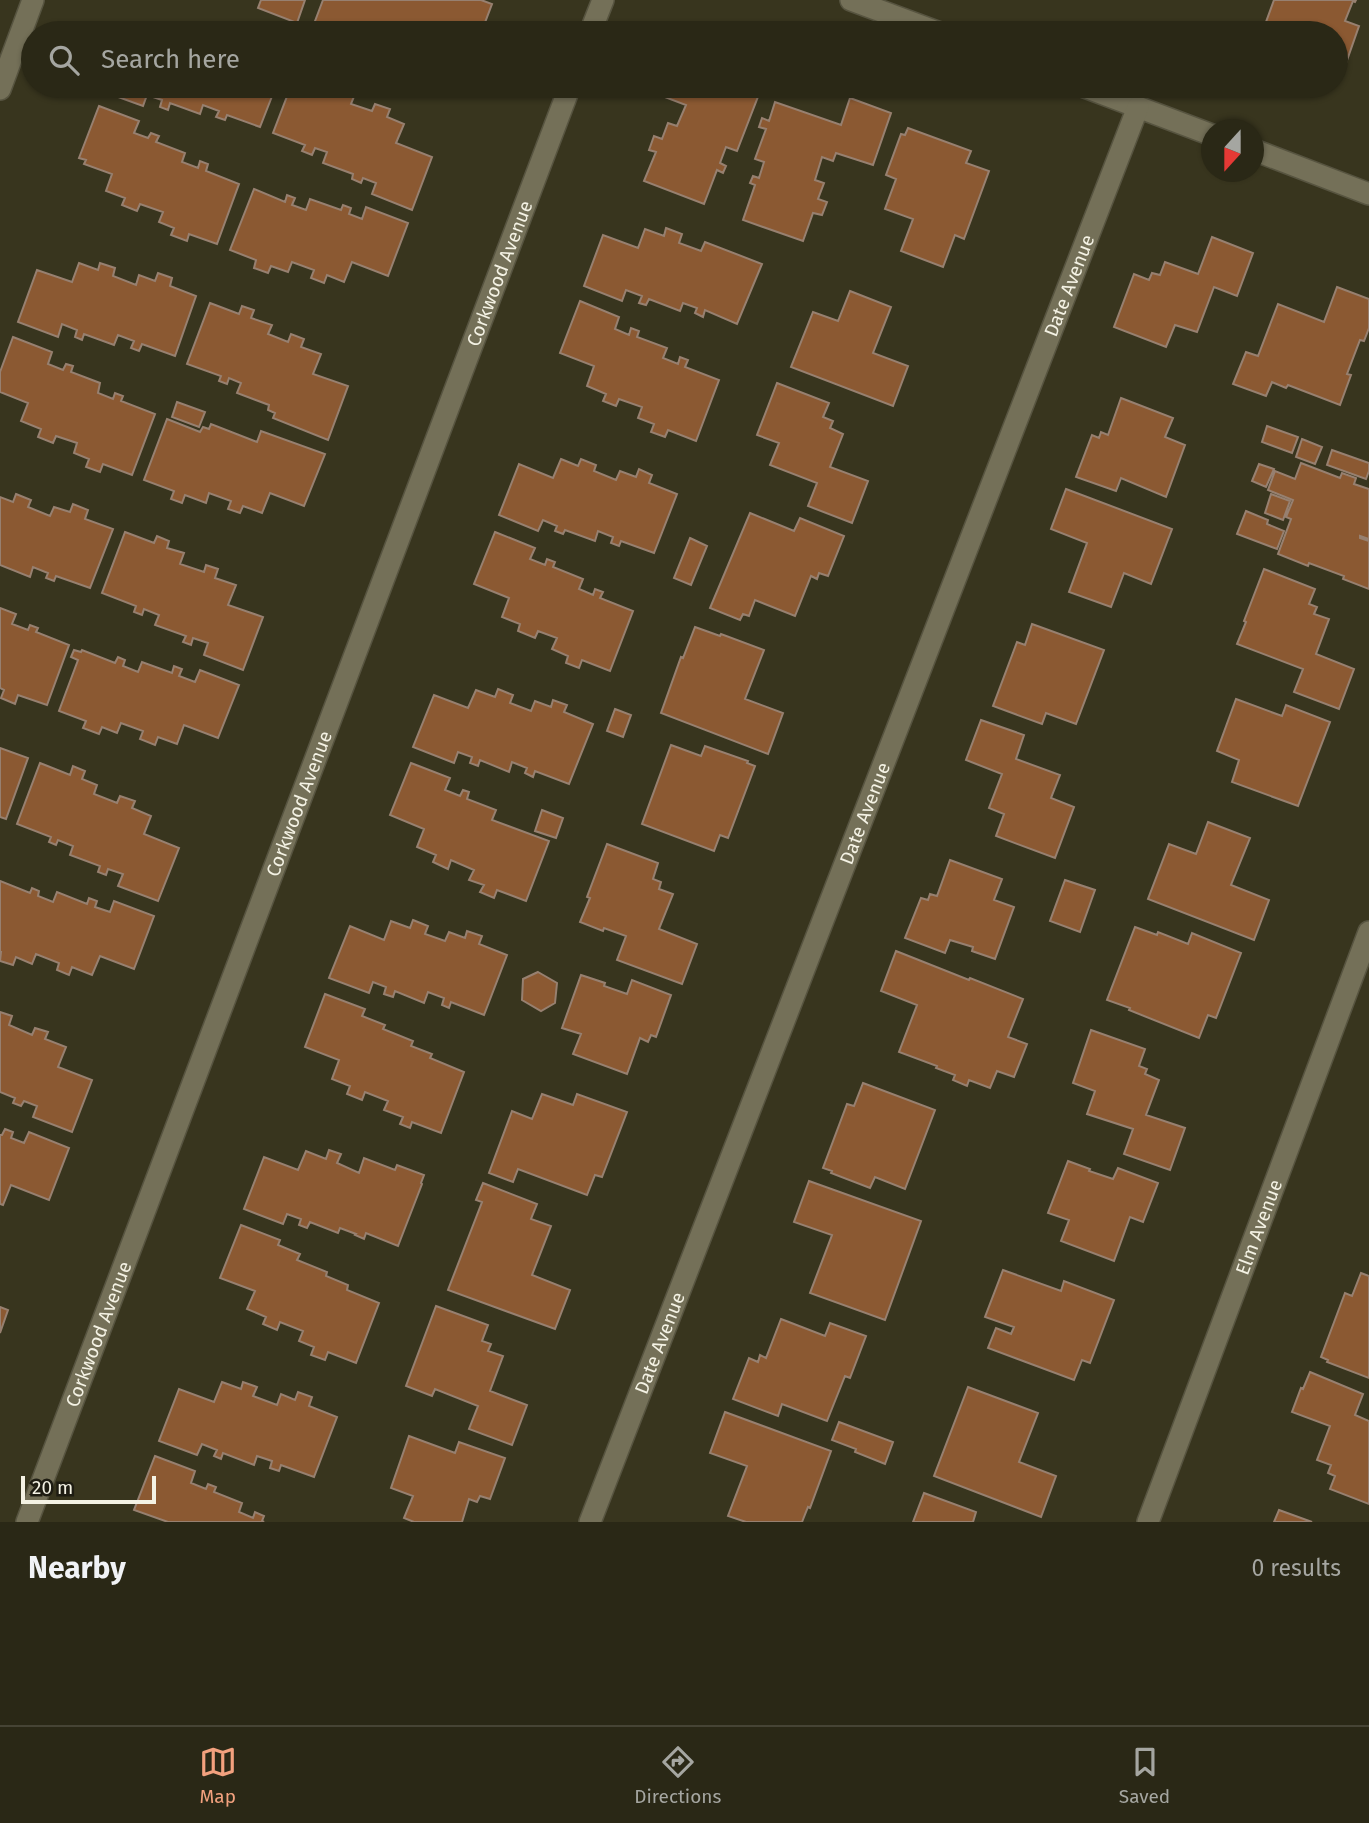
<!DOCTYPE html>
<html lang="en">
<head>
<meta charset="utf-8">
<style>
  :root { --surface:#2a2816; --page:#363423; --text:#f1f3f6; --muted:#a5a6a1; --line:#464435; --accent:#f2a17e }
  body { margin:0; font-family:"Fira Sans",sans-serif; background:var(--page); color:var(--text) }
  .compass { position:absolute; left:1201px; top:119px; width:63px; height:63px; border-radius:50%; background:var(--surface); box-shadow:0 2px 5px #0004; rotate:201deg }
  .scale { position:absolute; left:21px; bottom:18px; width:135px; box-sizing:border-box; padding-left:7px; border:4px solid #f4f2e4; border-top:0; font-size:19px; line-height:24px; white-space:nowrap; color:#f4f2e4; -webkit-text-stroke:5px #1e1c12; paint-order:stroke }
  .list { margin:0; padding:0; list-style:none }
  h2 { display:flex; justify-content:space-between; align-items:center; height:91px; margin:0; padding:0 28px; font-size:30px }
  h2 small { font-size:23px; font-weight:400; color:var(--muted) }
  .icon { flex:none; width:38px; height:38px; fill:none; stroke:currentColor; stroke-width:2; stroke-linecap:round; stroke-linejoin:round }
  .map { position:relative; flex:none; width:1369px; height:1522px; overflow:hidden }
  .search { position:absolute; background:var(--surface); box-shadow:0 2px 5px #0004; left:21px; right:21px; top:21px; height:77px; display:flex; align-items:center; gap:18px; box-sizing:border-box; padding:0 24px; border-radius:38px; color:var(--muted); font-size:26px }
  .sheet { height:203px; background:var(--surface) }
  nav { display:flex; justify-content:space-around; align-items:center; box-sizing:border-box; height:98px; border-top:2px solid var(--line); background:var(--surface); font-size:19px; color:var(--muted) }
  nav a { display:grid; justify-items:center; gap:4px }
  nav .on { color:var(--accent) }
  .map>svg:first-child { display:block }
</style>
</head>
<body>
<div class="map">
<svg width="1369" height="1522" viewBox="0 0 1369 1522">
  <rect width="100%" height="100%" fill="#38351e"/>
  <path fill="#8b5932" stroke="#978070" stroke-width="2" d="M261,0h44l-8,23 -39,-15z
    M323,0h158l11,4 -11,29h-156l-13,-4z
    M1274,0h82l-1,2 -2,-1 -8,20 14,5 -14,40 -9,-3v-30h-42l-28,-11z
    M106,86h170l-16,41 -33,-12 -2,5 -9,-3 3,-6 -16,-6 -3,9 -30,-11 -2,7 -8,-3 2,-7 -15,-5 -4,11 -39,-14z
    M291,86h48l-1,1 17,7 -4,10 21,7 3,-7 15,5 -3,8 17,7 -8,19 36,14 -20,53 -40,-16 4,-11 -13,-5 -2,5 -9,-4 1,-5 -30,-11 4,-11 -12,-4 -3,7 -10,-4 3,-6 -32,-12z
    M642,86h47l3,1 1,-1h43l23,8 -22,57 -11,-4 -6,16 6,3 -3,7 -6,-3 -13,34 -60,-23 12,-29 -7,-2 5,-14 8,3 6,-16 9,3 9,-21 -45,-17z
    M850,98l41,15 -18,52 -37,-12 -3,8 -11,-4 -7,23 9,3 -6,16 9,3 -5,13 -9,-2 -10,28 -60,-21 12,-35 -5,-2 3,-7 6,2 5,-16 -9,-3 11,-30 -7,-2 3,-9 7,3 6,-19 66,23z
    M99,106l40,15 -5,12 14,5 3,-5 8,3 -3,6 29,11 -3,9 16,6 2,-7 8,3 -2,7 33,13 -22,60 -28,-10 -2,7 -16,-6 3,-7 -15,-6 4,-10 -23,-8 -3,7 -15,-6 3,-7 -19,-7 6,-17 -28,-10 2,-4 -7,-2z
    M908,128l63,23 -5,12 23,8 -25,68 -9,-4 -12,32 -42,-16 12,-32 -28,-10 11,-30 -10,-4 15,-41 4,1z
    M254,189l31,13 2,-7 8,3 -3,7 14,5 4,-11 31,11 2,-5 8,3 -2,6 13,5 4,-12 42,16 -20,53 -36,-14 -8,20 -17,-7 -3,8 -13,-5 3,-8 -22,-8 -4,10 -17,-6 -3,7 -14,-5 2,-8 -26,-10z
    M666,228l16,6 -3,9 22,8 4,-9 57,22 -25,60 -32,-14 -2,7 -8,-4 2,-5 -14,-5 -3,8 -31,-12 -3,6 -7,-2 3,-7 -16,-6 -4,11 -38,-15 19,-51 35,13 7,-19 19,7z
    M1212,237l41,16 -16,43 -23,-9 -17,45 -22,-7 -9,22 -52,-20 20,-53 15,6 3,-7 8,2 5,-13 33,12z
    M79,263l19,7 2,-7 15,5 -2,8 23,9 3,-10 16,6 3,-8 14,5 -2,8 26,10 -21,60 -33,-12 -3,7 -8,-3 3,-7 -16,-6 -4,10 -30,-11 -2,6 -7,-3 2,-7 -15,-6 -4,13 -40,-15 19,-52 35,12z
    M1337,287l32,12v29l-5,13 -4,-1 -13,34 4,1 -11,30 -52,-20 -2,3 -14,-6 -6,14 -33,-12 13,-32 12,4 20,-52 46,18z
    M850,291l41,16 -18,46 35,13 -15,40 -102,-39 22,-55 25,9z
    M580,301l39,16 -4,12 14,6 2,-7 8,3 -2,6 30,11 -4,10 15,6 2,-7 8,3 -3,7 34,13 -23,61 -28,-11 -3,7 -14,-5 3,-8 -16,-6 4,-11 -23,-8 -3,7 -13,-5 3,-7 -19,-8 7,-20 -34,-13z
    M210,303l29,11 3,-8 12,4 -3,8 21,7 -4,9 20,8 3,-8 13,5 -3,8 20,7 -8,20 35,12 -20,54 -55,-22 2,-5 -7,-3 1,-5 -32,-12 4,-10 -12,-5 -2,6 -8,-3 2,-5 -34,-12z
    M13,337l39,15 -4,12 15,6 3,-6 7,2 -2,6 29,11 -2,10 15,6 2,-6 8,3 -2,5 34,13 -23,61 -29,-11 -3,8 -14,-5 3,-8 -15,-6 3,-10 -21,-7 -3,7 -15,-6 3,-8 -20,-8 7,-18 -28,-11v-20z
    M777,383l52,20 -6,14 10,4 -3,7 13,6 -13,33 38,14 -16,42 -44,-17 9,-23 -47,-18 9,-22 -22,-8z
    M1121,398l52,20 -8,19 20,8 -19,52 -45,-19 -5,13 -40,-14 16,-42 7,3 2,-6 7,3z
    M177,402l28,10 -6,15 -27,-10z
    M167,419l33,13 3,-5 6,2 2,-5 46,18 4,-11 64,23 -21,52 -34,-13 -8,20 -19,-7 -3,7 -12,-4 3,-8 -22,-8 -3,10 -21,-8 -3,8 -11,-4 3,-8 -30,-11z
    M1267,426l31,11 -6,16 -30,-11z
    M1302,439l20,8 -7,17 -19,-7z
    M1332,450l37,13v8l-3,8 -39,-14z
    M561,459l17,7 3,-7 15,6 -2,6 22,9 4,-9 16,6 3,-8 13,6 -3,8 28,11 -23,59 -33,-12 -2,5 -8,-3 2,-6 -15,-6 -3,10 -30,-11 -2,4 -8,-3 2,-5 -14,-6 -5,11 -39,-16 20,-51 34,14z
    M1301,463l39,15 2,-5 14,5 -2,6 15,5v50l-9,-3v2l9,3v48l-26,-10 1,-3 -35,-13 -1,3 -30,-12 13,-35 -5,-2 7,-17 -25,-10 7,-19 20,8z
    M1259,464l15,5 -8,18 -14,-6z
    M1066,489l106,40 -21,55 -27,-11 -13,34 -42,-15 18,-49 -36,-14z
    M16,494l15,6 -3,7 22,9 4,-9 16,5 3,-8 15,6 -3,9 28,10 -23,59 -34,-12 -2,5 -8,-3 2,-5 -15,-6 -3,10 -30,-12v-68l13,5z
    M1271,494l19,7 -7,19 -18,-7z
    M1246,511l22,9 -1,4 17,7 -7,18 -40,-15z
    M750,513l44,18 6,-13 44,18 -16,40 -9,-3 -2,6 -6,-3 -16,40 -40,-16 -6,16 -6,-2 -3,6 -30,-12z
    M125,532l29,11 3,-7 12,5 -2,7 17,5 -4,11 24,8 2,-7 12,4 -3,9 21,7 -8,20 35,12 -20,53 -39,-15 4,-12 -15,-5 -2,7 -8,-3 3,-6 -31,-11 4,-10 -15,-6 -2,6 -8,-3 2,-6 -34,-13z
    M495,532l40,16 -5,11 15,6 2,-6 8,3 -2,5 30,12 -4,10 14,6 2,-6 8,3 -3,6 33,13 -23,60 -28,-11 -3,8 -13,-5 2,-7 -16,-7 5,-11 -19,-7 -3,7 -17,-7 2,-7 -18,-7 7,-19 -35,-14z
    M690,538l17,8 -16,39 -17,-7z
    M1264,569l51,20 -6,15 8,3 -3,7 15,5 -13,35 38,15 -15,40 -45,-17 9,-23 -66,-25 9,-22 -2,-1z
    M0,608l16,6 -4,10 16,6 2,-5 8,3 -2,4 33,13 -22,60 -29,-10 -3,9 -14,-6 3,-8 -4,-2z
    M1032,624l72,26 -28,74 -30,-11 -4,11 -49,-18 24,-64 8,3z
    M695,627l25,9 1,-2 43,16 -19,49 38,14 -15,41 -107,-41 20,-56 2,1z
    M74,650l7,2 1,-2 33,13 3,-6 7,3 -2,6 15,6 4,-10 30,11 2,-7 8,3 -3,7 16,6 5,-12 39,15 -21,53 -34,-13 -7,19 -19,-7 -3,8 -15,-6 3,-8 -22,-8 -4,10 -15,-6 -3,7 -16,-6 3,-7 -27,-10 19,-51 -7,-3z
    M498,689l15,6 -3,8 21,8 4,-10 16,6 2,-7 14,5 -3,7 29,12 -24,60 -34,-13 -2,6 -8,-4 2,-5 -15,-6 -3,10 -29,-12 -2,6 -8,-3 2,-6 -14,-5 -4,11 -41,-16 21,-52 34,13 8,-18 19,7z
    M1236,699l46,17 4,-11 44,17 -32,84 -66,-24 7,-22 -22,-9z
    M615,709l16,6 -8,22 -16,-6z
    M981,720l43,15 -8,24 44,16 -9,23 23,9 -19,51 -59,-22 8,-22 -15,-6 13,-34 -36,-14z
    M671,745l30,11 4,-10 43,15 -1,2 8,3 -27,72 -8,-3 -6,16 -72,-27z
    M0,748l28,10 -22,61 -6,-2z
    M40,763l30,12 3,-9 12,5 -3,8 15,6 -3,9 23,9 3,-7 15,5 -3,7 19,8 -7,18 35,14 -21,53 -40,-15 5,-12 -15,-5 -2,6 -8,-3 2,-6 -30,-11 3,-9 -15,-6 -2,5 -7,-3 2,-5 -34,-13z
    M411,763l39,15 -5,12 15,6 3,-6 6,2 -2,7 29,11 -4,10 57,21 -23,60 -29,-11 -3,8 -14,-6 4,-7 -15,-5 5,-10 -23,-10 -3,9 -15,-7 3,-7 -19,-8 7,-18 -34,-14z
    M542,810l21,8 -7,20 -21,-7z
    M1208,822l42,16 -19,47 38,15 -15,40 -106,-41 21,-55 27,10z
    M607,844l51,19 -5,16 8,3 -2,7 14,5 -14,35 38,15 -15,40 -65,-24 9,-24 -22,-8 -1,3 -23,-9 10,-24 -3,-1z
    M950,860l52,19 -8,21 20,7 -19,52 -23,-8 1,-4 -23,-7 -5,13 -40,-15 16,-40 7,2 2,-6 7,2z
    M1065,880l30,10 -15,42 -30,-11z
    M0,881l30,12 2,-5 7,3 -1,5 15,6 4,-10 30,12 2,-6 8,3 -2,6 15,5 4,-11 40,15 -20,53 -34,-13 -8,19 -20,-8 -3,8 -12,-5 2,-7 -23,-9 -4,10 -16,-7 -3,8 -13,-4 1,-9h-1z
    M413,920l15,6 -3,8 20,7 4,-9 16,6 2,-7 15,5 -3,8 28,11 -23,60 -33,-13 -2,6 -7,-3 2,-7 -16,-6 -4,11 -29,-12 -2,6 -9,-3 2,-7 -13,-5 -4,11 -40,-15 21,-52 34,14 7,-19 19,7z
    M1135,927l22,8 1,-3 30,12 4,-11 49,20 -25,65 -8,-3 -9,23 -70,-28 1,-2 -23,-8z
    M896,951l73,29 1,-2 53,21 -15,38 19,7 -13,33 -17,-6 -7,17 -21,-8 -2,6 -14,-6 2,-5 -19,-7 1,-2 -38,-14 18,-47 -36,-14z
    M538,972l19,11 -2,20 -14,8 -19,-11 1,-21z
    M581,975l24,8 -1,3 23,8 5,-14 39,15 -15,42 -5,-2 -3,7 -8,-4 -13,36 -54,-20 8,-20 -19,-6z
    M325,994l40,15 -3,7 23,9 -2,4 30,12 -2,5 21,8 -2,4 34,14 -23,61 -29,-11 -2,6 -10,-4 3,-7 -19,-7 4,-9 -23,-9 -3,8 -15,-6 3,-8 -18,-7 7,-19 -34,-13z
    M0,1012l12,4 -3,9 23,10 3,-7 13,4 -3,7 21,8 -8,20 34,13 -20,52 -39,-15 4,-11 -13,-5 -3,5 -8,-3 2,-5 -15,-6z
    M1091,1030l54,19 -6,17 8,3 -2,5 14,6 -13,35 39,13 -15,42 -46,-16 9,-25 -46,-15 8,-23 -22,-8z
    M863,1083l72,27 -30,79 -30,-12 -5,11 -39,-15 1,-2 -9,-3 24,-64 7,2z
    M542,1094l31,11 4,-11 50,18 -25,65 -7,-2 -8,20 -69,-26 -5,13 -24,-9 23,-62 20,8z
    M5,1129l8,3 -2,6 13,5 5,-11 40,16 -20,52 -38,-15 -8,20 -3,-1v-69h2z
    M329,1150l12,4 -4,9 22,10 5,-15 31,12 2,-5 27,10 -3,8 1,1 -24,62 -32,-13 -2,6 -9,-4 1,-1 -16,-6 -2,5 -28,-11 -3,6 -8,-3 2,-6 -14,-5 -4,10 -39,-15 20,-52 34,13 8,-19 20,8z
    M1068,1161l22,8 -1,2 24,8 5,-11 40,15 -15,39 -13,-5 -16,44 -53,-20 8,-21 -21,-7z
    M809,1181l112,40 -36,99 -75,-27 22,-58 -38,-13z
    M483,1183l54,21 -6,15 20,7 -19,49 38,15 -15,39 -107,-39 34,-88 -6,-2z
    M241,1225l39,15 -2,5 22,9 -3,6 30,12 -1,4 22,9 -1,5 32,13 -23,60 -28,-11 -3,8 -14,-5 3,-8 -15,-6 4,-10 -23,-9 -3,8 -14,-6 3,-7 -19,-8 8,-18 -35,-13z
    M1003,1270l58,21 3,-10 50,19 -24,63 -8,-3 -8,20 -86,-32 8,-20 15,6 3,-7 -29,-10z
    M1361,1273l8,3v102l-42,-16 1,-2 -7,-3 24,-64 7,3z
    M436,1306l52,19 -6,16 9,3 -3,7 15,5 -13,35 37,14 -15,40 -43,-16 9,-23 -43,-17 -3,7 -26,-10z
    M0,1307l8,3 -8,23z
    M781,1319l44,17 5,-13 36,13 -16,42 -5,-2 -18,45 -45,-17 -4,12 -45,-17 16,-41 9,4 2,-7 6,3z
    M1310,1372l53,22 -8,21 14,6v83l-39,-15 5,-13 -7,-3 3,-8 -14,-5 13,-34 -38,-14 9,-24 2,1z
    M222,1382l19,7 2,-7 14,5 -4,9 24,9 4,-11 14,6 3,-8 14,5 -3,9 28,11 -23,60 -33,-12 -2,6 -9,-3 2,-7 -15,-5 -3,9 -31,-12 -2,6 -7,-3 3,-6 -15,-6 -5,11 -38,-14 20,-52 35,13z
    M968,1387l70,26 -19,49 37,14 -15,41 -107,-41z
    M725,1412l106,39 -21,57 -2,-1 -6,15h-56l-18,-6 19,-50 -37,-13z
    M839,1422l54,20 -8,22 -30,-12 1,-3 -24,-9z
    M409,1436l46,17 4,-11 46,16 -15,41 -10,-3 -3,6 -8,-3 -7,23h-48l-10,-4 9,-22 -22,-8z
    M155,1456l40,15 -4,12 15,6 2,-5 8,3 -2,5 28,11 -3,9 14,6 2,-6 9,4 -2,5 2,1h-96l-34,-12z
    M924,1493l52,19 -3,10h-60z
    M1279,1510l33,12h-38z"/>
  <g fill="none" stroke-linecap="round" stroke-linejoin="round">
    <defs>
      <g id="minor">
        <path d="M851,0l89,33"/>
        <path d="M590,33l13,-33"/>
        <path d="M1082,86l130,49"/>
        <path d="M0,89l33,-89"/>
        <path d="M1254,150l115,44"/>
        <path id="s1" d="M27,1522l543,-1436"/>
        <path id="s2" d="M590,1522l548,-1415"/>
        <path id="s3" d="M1148,1522l221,-590"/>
      </g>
    </defs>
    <use href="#minor" stroke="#575440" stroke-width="24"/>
    <use href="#minor" stroke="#747058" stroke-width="21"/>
  </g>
  <g text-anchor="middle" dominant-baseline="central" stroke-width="5" stroke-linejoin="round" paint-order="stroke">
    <g font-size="19" fill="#f4f2e4" stroke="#1e1c12">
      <text stroke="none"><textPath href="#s1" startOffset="1335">Corkwood Avenue</textPath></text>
      <text stroke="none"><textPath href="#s2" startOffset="1326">Date Avenue</textPath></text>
      <text stroke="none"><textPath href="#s1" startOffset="768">Corkwood Avenue</textPath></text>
      <text stroke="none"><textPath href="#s2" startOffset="760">Date Avenue</textPath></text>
      <text stroke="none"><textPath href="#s3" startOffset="315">Elm Avenue</textPath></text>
      <text stroke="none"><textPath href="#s1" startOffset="201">Corkwood Avenue</textPath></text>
      <text stroke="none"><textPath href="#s2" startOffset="192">Date Avenue</textPath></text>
    </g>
  </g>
</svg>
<svg class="compass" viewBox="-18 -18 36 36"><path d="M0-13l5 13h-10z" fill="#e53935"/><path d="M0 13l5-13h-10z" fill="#a5a6a1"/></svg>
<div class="scale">20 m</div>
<div class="search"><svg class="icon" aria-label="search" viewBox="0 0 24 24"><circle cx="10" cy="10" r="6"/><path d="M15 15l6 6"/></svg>Search here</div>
</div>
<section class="sheet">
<h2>Nearby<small>0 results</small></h2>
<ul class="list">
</ul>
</section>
<nav>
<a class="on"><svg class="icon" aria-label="map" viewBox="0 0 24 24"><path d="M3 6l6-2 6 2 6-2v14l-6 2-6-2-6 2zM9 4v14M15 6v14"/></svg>Map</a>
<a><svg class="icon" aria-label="directions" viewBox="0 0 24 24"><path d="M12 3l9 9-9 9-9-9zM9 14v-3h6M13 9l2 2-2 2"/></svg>Directions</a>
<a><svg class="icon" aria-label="saved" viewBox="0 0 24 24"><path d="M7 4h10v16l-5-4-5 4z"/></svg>Saved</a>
</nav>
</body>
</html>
